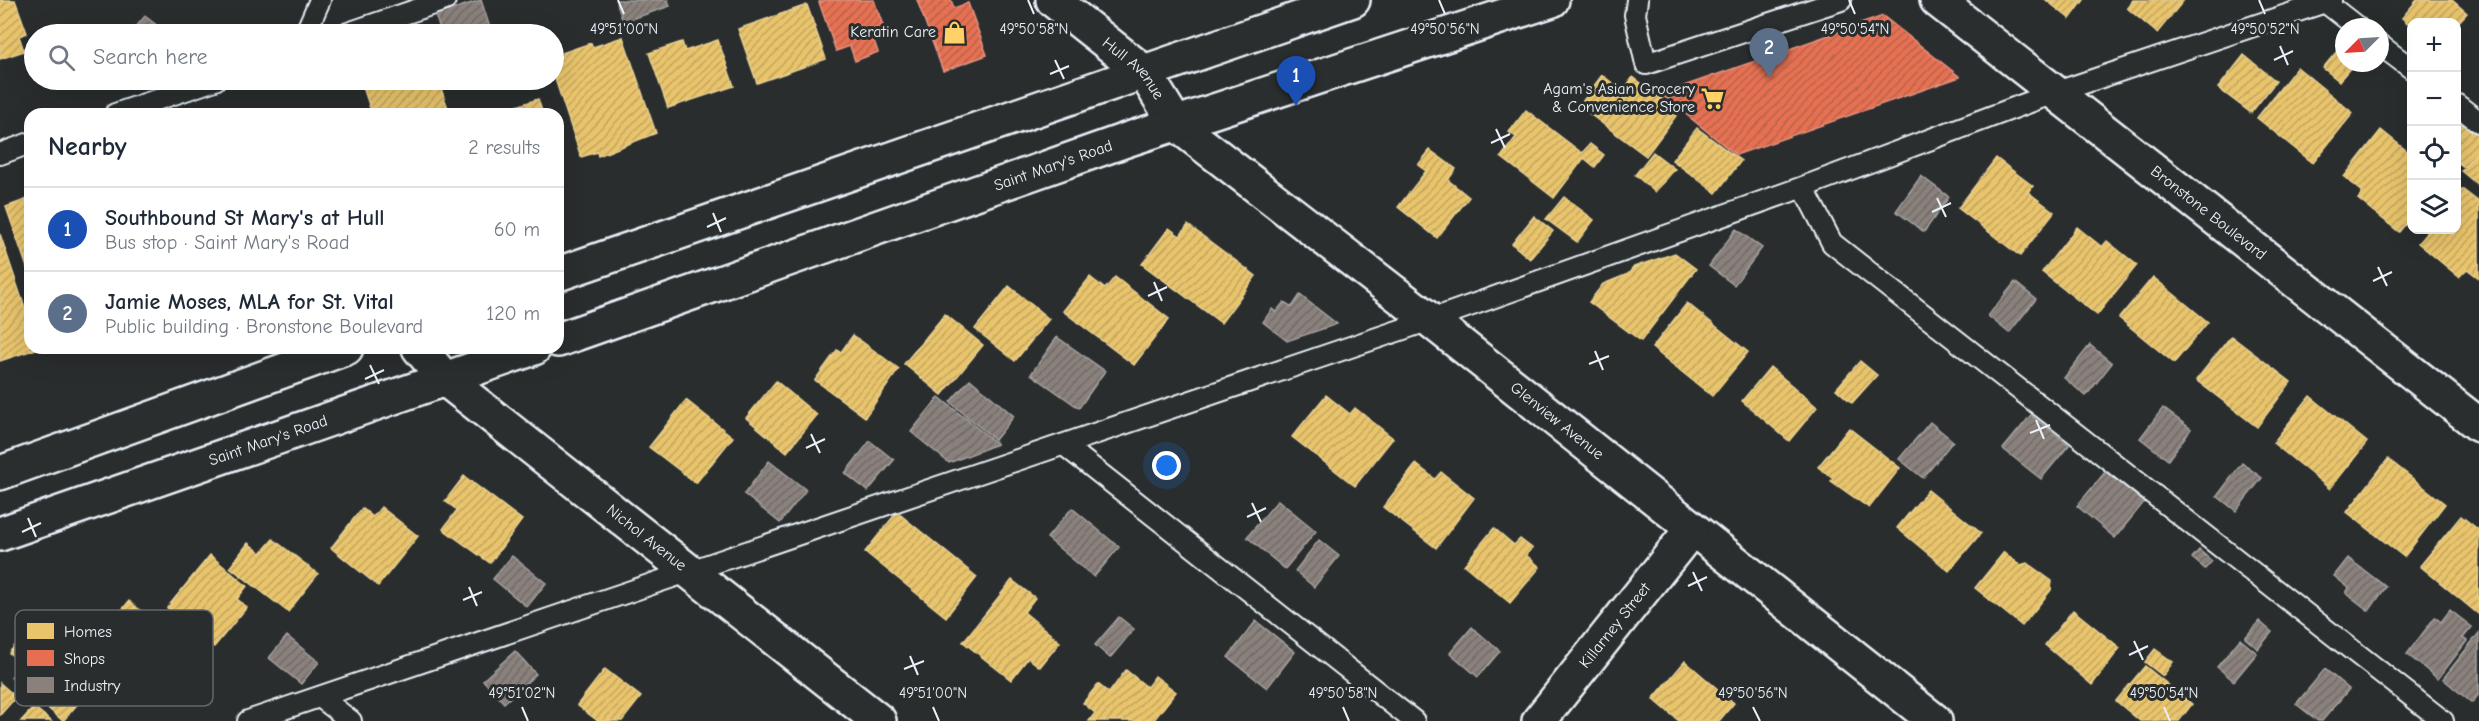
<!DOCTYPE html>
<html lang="en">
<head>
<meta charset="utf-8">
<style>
  :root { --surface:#fff; --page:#f2f2f3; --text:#1f2937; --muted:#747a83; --line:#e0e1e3; --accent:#84754c }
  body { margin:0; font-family:"Comic Neue",sans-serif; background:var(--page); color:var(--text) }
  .controls { position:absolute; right:18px; top:18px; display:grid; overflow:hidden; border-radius:12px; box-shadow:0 6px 24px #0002 }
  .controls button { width:54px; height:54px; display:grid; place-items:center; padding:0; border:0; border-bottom:2px solid var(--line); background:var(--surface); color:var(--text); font:30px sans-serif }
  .compass { position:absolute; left:2335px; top:18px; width:54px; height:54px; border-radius:50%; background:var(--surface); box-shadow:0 6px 24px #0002; rotate:246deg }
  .you { position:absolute; left:1167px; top:466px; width:21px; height:21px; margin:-15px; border:4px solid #fff; border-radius:50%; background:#1a73e8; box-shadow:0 0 0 9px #1a73e833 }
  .badge { display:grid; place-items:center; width:39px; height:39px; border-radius:50%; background:var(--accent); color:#fff; font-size:20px; font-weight:700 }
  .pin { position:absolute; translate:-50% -50px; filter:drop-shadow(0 2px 3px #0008) }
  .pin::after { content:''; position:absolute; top:32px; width:21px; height:18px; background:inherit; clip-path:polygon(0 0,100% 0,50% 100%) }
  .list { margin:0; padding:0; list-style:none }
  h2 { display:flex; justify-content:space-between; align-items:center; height:78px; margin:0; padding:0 24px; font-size:26px }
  h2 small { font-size:20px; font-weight:400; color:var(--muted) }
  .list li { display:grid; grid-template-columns:39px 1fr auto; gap:18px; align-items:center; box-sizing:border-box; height:84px; padding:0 24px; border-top:2px solid var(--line) }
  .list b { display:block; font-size:22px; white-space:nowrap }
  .list p { margin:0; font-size:20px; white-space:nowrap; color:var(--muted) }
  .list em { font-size:20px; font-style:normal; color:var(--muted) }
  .icon { flex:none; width:33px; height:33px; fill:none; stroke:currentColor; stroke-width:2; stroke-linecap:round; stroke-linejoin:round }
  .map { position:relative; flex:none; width:2479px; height:721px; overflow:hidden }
  .search { position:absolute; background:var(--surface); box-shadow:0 6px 24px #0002; left:24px; top:24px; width:540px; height:66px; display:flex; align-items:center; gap:15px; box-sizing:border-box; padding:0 21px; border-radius:33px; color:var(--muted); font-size:22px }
  .panel { position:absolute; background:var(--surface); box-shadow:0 6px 24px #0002; left:24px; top:108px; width:540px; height:246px; border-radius:18px }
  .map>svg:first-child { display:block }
</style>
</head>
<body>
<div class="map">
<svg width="2479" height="721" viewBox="0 0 2479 721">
  <defs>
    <pattern id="homes-hatch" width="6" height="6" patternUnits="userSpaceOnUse" patternTransform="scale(1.5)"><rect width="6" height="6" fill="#e9c46a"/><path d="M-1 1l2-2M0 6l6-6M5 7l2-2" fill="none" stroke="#c0a562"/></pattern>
    <pattern id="shops-hatch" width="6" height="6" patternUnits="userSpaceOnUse" patternTransform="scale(1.5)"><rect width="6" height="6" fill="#e76f51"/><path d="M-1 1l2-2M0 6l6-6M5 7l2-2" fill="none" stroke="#b7634f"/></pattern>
    <pattern id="industry-hatch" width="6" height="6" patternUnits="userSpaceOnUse" patternTransform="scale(1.5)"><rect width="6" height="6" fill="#8a817c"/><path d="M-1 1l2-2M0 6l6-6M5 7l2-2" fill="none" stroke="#6f6a68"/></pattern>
  </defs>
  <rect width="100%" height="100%" fill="#2a2d2e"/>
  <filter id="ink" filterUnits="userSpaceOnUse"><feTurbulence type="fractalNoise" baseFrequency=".0167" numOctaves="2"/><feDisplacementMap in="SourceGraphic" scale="12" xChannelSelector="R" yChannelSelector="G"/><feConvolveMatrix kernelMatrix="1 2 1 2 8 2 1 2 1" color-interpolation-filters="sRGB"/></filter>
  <g filter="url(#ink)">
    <path fill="url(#homes-hatch)" stroke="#e9d295" stroke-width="1.5" d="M0,0h15l12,33 -8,3 5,15 -24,8z
      M2046,0h38l-14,19z
      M2133,0h51l-27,33 -30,-25z
      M2417,0h35l15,13 -11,12v-3h-44v5l-10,-9z
      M807,5l19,54 -69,24 -19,-54z
      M623,37l33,96 -58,23 -1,-4 -16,5 -27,-81v-17l9,-3 -1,-3 29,-10 2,4z
      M718,40l16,46 -66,22 -19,-55 33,-11 3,9z
      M2337,51l7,6v6l9,2 -14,16 -16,-13z
      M2244,55l32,26 -25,32 -33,-25z
      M2297,67l56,46 -40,50 -56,-45z
      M1602,75l21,16 10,-14 46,35 -33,44 -67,-50z
      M386,80h52l12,34h-78l-9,-27z
      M538,99l5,15h-50z
      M1526,110l56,43 8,-9 14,11 -9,12 -11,-9 -30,40 -53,-41 15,-20 -7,-5z
      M2456,111l23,18v20l-15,18 -8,-6z
      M1697,128l44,33 -25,32 -44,-33z
      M2381,130l31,25v61l-13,16 -41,-33 5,-7 -19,-15z
      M2479,149v37l-18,-15z
      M1430,150l26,19 -8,11 21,17 -32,41 -39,-31 28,-36 -8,-6z
      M1653,152l22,17 -20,23 -20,-17z
      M1996,158l37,28 -5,6 26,20 -34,44 -62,-48z
      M2462,189l17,13v76l-12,-9 -8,8 -41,-34 11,-13h27v-34z
      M1564,197l30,23 -17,22 -31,-23z
      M30,198v78l-24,-69z
      M1534,216l19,15 -23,28 -18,-15z
      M1188,225l68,51 -35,47 -79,-59 27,-36 11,8z
      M2077,227l25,20 5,-6 30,24 -40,50 -55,-43z
      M0,234l30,89v25h9l-39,13z
      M1675,253l21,16 -55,72 -52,-39 14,-18 25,-10 6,-7z
      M1090,277l15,12 10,-12 54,42 -35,46 -71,-54z
      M2153,277l55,45 -34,41 -55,-45z
      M1009,286l40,33 -34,42 -40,-32z
      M1687,303l61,49 -36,44 -60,-48z
      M945,314l38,31 -41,50 -38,-31z
      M853,335l46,34 -34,48 -50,-37 22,-30 4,2z
      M2231,336l60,46 -34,45 -61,-47z
      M1860,361l17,14 -25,28 -16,-14z
      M1770,367l47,40 -28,34 -47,-40z
      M776,381l41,34 -30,37 -41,-34z
      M1326,395l24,19 5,-6 38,30 -38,48 -63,-49z
      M2310,396l57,46 -37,47 -57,-46z
      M686,400l47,37 -37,46 -47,-36z
      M1849,428l51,40 -31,40 -38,-27 2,-2 -15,-12z
      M2388,459l57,45 -41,53 -57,-45z
      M1416,464l19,15 6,-7 33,26 -38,50 -53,-41z
      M464,476l58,44 -32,43 -47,-34 14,-19 -12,-9z
      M1928,490l53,43 -32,38 -52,-43z
      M381,507l37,29 -40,50 -47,-38 31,-40 11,9z
      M897,512l80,65 -31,40 -81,-65z
      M2461,516l18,14 -1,84 -58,-48z
      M1494,528l20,17 6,-6 12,9 -6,7 14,12 -30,36 -46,-38z
      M273,539l45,35 -30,38 -58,-45 18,-24 13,10z
      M2004,552l16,13 7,-2 25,18 -1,9 -29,36 -47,-38z
      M210,555l37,31 -10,13 10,8 -33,40 -47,-39z
      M1012,580l23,18 -11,14 36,30 -20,25 -12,-9 -17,22 -48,-38z
      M129,601l35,29 -35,43 -39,-32 19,-25 5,4z
      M2073,610l47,38 -28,37 -47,-40z
      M28,630l65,56 -30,35 -52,-44 12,-13 -14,-11z
      M2155,649l18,13 -10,14 -18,-14z
      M1685,661l49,42 -15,18h-40l-26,-22z
      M2145,666l47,38 -13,17h-39l-24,-20z
      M605,669l36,28 -19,24h-24l-21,-16z
      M1126,670l21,17 8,-11 21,16 -23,29h-64l6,-8 -12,-10 15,-19 11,9z
      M0,683l16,14 -16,18z
      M34,707l17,14h-30z"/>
    <path fill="url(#shops-hatch)" stroke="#e79683" stroke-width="1.5" d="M825,0h49l12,34 -13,4 5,14 -23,9 -5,-15 -14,5 -17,-49z
      M917,0h34l3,8 14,-5 19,52 -44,16z
      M1883,16l77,61 -224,78 -75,-61z"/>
    <path fill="url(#industry-hatch)" stroke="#a6a3a1" stroke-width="1.5" d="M481,0l11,34h-50l-7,-19z
      M616,0h52l2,6 -47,16z
      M145,16l23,18h-38z
      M1921,176l28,21 -25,35 -28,-21z
      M1736,229l26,19 -28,37 -25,-19z
      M2015,282l21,17 -27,34 -21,-17z
      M1300,295l37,29 -50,17 -24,-19 9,-13 4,3 8,-10 8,5z
      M1057,337l48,34 -26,37 -48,-34z
      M2090,345l22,18 -26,33 -22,-18z
      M970,379l44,37 -19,24 -45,-38z
      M939,397l58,47 -48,19 -38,-31z
      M2163,408l28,21 -23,31 -28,-22z
      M2031,415l38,30 -28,34 -38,-30z
      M1930,422l23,19 -30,37 -24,-19z
      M870,441l24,19 -26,31 -23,-18z
      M769,461l37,29 -26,33 -36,-29z
      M2242,463l20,15 -26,33 -19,-15z
      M2106,471l38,31 -29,36 -38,-32z
      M1278,500l38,31 -31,38 -38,-32z
      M1072,508l47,39 -25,30 -47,-39z
      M1319,540l20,16 -25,31 -19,-16z
      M2199,550l13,11 -7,8 -13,-11z
      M512,556l34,27 -19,24 -34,-28z
      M2348,558l38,29 -17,24 -23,-18 3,-5 -15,-12z
      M2450,610l22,17 -9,11 4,3 -29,38 -31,-25 28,-37 6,5z
      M1119,617l15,12 -24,29 -15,-13z
      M1256,621l39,31 -28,36 -39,-31z
      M2259,621l13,11 -14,17 -13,-11z
      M1472,627l28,24 -22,26 -28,-24z
      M2479,633v61l-7,9 -29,-24z
      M287,636l32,26 -18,22 -32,-26z
      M2240,639l17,14 -23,28 -17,-14z
      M515,651l21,23 -32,29 -21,-23z
      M2325,669l24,20 -27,32h-4l-22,-17z"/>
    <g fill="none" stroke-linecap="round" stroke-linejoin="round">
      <defs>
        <path id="lane" d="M1637,0l-2,15 11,49 195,-64
          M2325,2l32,25
          M305,34l15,-34
          M345,34l100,-34
          M2380,45l32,24
          M2456,104l23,18
          M115,114l100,-34
          M0,154l30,-11
          M1803,187l29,56 611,478
          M1064,445l350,276
          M320,697l31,24
          M248,721l1182,-401 373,-133 251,-94 277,-93"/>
        <g id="street">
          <path id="s1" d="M1053,0l91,72 32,52 254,196 505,401"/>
          <path id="s2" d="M1937,0l542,425"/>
          <path id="s3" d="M419,348l26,31 434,342"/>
          <path id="s4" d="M1539,721l152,-191"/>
        </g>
        <g id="secondary">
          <path d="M558,274l795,-274"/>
          <path id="s5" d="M558,340l568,-200 426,-140"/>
          <path d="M0,473l346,-125"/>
          <path id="s6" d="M0,534l534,-186"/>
        </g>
      </defs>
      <use href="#lane" stroke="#e8f1f8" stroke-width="24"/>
      <use href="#street" stroke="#e8f1f8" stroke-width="38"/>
      <use href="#secondary" stroke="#e8f1f8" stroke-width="38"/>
      <use href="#lane" stroke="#2a2d2e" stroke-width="20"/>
      <use href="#street" stroke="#2a2d2e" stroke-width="33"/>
      <use href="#secondary" stroke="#2a2d2e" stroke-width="33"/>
    </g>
  </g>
  <path fill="none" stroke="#e8f1f8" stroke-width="2" d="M618,0l6,14M1028,0l6,14M1439,0l6,14M1849,0l6,14M2259,0l6,14M2280,46l8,19M1055,60l9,19M2274,60l19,-9M1050,74l19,-8M1496,129l9,19M1491,143l19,-9M1937,198l9,19M1932,212l19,-9M713,213l8,19M707,227l19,-9M2378,267l9,19M2373,281l19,-9M1154,282l8,19M1148,296l19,-9M1595,351l8,19M1589,364l20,-8M370,365l9,19M365,379l19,-9M2036,420l8,19M2030,433l20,-8M811,434l9,19M806,448l19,-9M1252,503l9,19M1247,517l19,-9M28,518l8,19M22,532l19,-9M1693,572l9,19M1688,586l19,-9M469,587l8,19M463,600l19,-8M2134,641l9,19M2129,655l19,-9M910,656l8,19M904,669l20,-8M522,707l6,14M933,707l6,14M1343,707l6,14M1753,707l7,14M2164,707l6,14"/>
  <defs>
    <symbol id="shop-bare" viewBox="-9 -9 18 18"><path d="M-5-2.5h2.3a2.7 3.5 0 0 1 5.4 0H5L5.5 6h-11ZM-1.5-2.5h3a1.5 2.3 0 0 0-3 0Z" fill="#ffd166" stroke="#2a2d2e" stroke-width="2.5" paint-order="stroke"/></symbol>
    <symbol id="supermarket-bare" viewBox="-9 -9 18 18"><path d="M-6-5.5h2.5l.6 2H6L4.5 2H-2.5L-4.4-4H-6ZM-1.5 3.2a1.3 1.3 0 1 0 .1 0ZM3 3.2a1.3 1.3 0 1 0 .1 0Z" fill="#ffd166" stroke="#2a2d2e" stroke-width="2.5" paint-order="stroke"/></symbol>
  </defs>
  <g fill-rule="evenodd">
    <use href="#shop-bare" x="938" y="16" width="33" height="33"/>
    <use href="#supermarket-bare" x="1696" y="82" width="33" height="33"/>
  </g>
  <g text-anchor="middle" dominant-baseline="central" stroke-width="6" stroke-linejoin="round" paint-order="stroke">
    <g font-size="16" fill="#e8f1f8" stroke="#2a2d2e" text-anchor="end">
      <text x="936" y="32">Keratin Care</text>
      <text x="1695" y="89">Agam's Asian Grocery<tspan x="1695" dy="18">&amp; Convenience Store</tspan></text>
    </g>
    <g font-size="16" fill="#e8f1f8" stroke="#2a2d2e">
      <text stroke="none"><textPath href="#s1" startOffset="106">Hull Avenue</textPath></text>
      <text stroke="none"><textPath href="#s5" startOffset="525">Saint Mary's Road</textPath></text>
      <text stroke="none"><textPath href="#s2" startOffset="345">Bronstone Boulevard</textPath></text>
      <text stroke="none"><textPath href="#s1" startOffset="660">Glenview Avenue</textPath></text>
      <text stroke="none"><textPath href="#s6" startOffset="284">Saint Mary's Road</textPath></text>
      <text stroke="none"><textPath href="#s3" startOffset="297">Nichol Avenue</textPath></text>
      <text stroke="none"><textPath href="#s4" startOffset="122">Killarney Street</textPath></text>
    </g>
  </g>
  <rect x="15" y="610" width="198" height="96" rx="9" fill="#2a2d2e" stroke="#63686b" stroke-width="1.5"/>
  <rect x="27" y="623" width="27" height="16" fill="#e9c46a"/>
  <rect x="27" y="650" width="27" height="16" fill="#e76f51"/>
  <rect x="27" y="677" width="27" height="16" fill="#8a817c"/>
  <g font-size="16" fill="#e8f1f8">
    <text x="64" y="637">Homes</text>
    <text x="64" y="664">Shops</text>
    <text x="64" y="691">Industry</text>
  </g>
  <g font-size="15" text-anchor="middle" fill="#e8f1f8" stroke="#2a2d2e" stroke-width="6" stroke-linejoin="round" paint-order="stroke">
    <text x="624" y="34">49°51'00"N</text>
    <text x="1034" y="34">49°50'58"N</text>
    <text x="1445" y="34">49°50'56"N</text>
    <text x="1855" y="34">49°50'54"N</text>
    <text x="2265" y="34">49°50'52"N</text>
    <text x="522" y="698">49°51'02"N</text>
    <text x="933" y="698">49°51'00"N</text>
    <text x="1343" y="698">49°50'58"N</text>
    <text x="1753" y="698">49°50'56"N</text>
    <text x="2164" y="698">49°50'54"N</text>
  </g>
</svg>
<div class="controls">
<button>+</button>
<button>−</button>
<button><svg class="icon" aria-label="locate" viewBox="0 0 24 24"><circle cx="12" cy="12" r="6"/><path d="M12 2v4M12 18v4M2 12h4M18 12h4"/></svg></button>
<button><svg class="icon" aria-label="layers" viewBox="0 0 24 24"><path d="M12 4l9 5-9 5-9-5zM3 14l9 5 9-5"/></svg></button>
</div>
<svg class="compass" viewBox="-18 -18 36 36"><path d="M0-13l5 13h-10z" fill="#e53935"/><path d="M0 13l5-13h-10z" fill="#747a83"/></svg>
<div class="you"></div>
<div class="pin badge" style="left:1296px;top:106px;background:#1a4fb4">1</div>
<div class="pin badge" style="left:1769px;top:78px;background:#5c6f8a">2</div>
<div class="search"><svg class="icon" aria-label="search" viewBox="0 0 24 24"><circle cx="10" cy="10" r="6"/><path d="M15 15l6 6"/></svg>Search here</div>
<section class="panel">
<h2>Nearby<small>2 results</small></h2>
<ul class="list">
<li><span class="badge" style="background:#1a4fb4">1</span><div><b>Southbound St Mary's at Hull</b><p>Bus stop · Saint Mary's Road</p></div><em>60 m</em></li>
<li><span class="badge" style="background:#5c6f8a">2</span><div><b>Jamie Moses, MLA for St. Vital</b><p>Public building · Bronstone Boulevard</p></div><em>120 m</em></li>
</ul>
</section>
</div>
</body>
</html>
